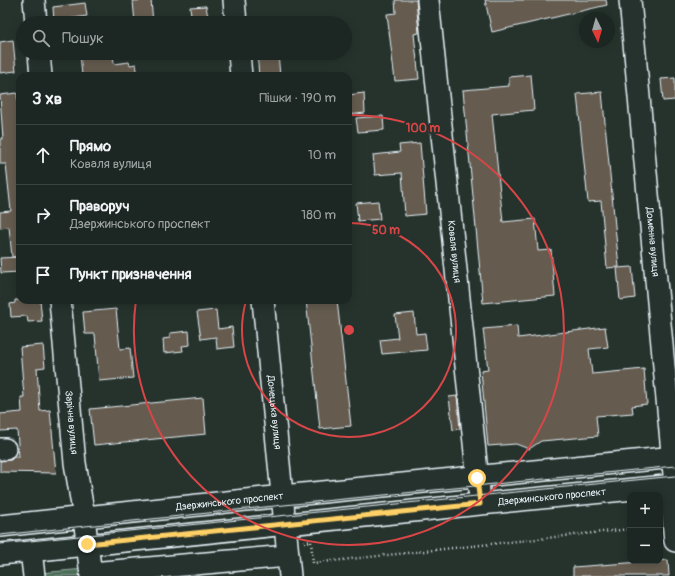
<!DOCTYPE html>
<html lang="uk">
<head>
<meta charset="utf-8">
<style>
  :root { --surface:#1c2622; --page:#252e2a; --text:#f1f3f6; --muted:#a0a5a5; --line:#3a4340 }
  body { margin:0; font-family:Pangolin,sans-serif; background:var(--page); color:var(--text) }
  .controls { position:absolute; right:12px; bottom:12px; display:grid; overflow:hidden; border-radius:8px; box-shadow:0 2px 10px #0003 }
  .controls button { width:36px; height:36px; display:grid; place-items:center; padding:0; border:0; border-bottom:1px solid var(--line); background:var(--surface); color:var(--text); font:20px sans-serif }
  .compass { position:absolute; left:579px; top:12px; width:36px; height:36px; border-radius:50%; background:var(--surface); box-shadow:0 2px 10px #0003; rotate:175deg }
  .stop { position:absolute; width:12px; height:12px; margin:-9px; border:3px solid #ffd166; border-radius:50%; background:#fff }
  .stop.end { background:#ffd166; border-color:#fff; box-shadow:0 1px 4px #0008 }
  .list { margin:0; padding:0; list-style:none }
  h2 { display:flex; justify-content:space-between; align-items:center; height:52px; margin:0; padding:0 16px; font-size:17px }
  h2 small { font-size:13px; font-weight:400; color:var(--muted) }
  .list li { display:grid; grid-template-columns:26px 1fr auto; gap:12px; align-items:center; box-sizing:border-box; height:60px; padding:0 16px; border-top:1px solid var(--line) }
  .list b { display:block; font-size:15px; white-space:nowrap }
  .list p { margin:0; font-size:13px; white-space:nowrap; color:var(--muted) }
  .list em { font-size:13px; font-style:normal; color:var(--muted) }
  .icon { flex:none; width:22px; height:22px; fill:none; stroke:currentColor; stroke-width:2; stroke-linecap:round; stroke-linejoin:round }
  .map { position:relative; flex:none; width:675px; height:576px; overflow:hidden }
  .search { position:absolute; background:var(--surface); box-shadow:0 2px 10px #0003; left:16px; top:16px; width:336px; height:44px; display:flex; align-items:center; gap:10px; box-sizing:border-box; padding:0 14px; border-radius:22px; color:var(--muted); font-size:15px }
  .panel { position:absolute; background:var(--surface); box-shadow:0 2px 10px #0003; left:16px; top:72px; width:336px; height:232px; border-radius:12px }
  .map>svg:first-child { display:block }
</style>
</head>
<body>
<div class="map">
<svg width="675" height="576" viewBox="0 0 675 576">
  <rect width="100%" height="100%" fill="#26332d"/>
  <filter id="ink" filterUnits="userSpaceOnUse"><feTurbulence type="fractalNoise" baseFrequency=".025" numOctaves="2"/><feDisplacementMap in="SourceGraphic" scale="8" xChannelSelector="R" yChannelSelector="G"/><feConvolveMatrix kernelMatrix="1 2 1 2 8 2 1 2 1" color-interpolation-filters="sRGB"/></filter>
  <g filter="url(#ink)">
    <path fill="#4d6e59" stroke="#9ab0a8" d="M84,569l1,7h-56l1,-2z"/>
    <path fill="#655b4f" stroke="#e8f1f8" d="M151,0l2,23h-18l-2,-22z
      M395,0h21l3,33 -5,1 5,45 -24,2 -8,-67 9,-1z
      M485,0h121l1,5 -115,27z
      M85,3l2,13 -33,5 -1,-14z
      M206,6l3,17h-17l-2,-16z
      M13,40l3,31 -16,2v-31z
      M80,53h18v2l15,-1 1,10 15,-2 1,3 6,-1 2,12h-56z
      M257,53h21l2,23h-21z
      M531,75l3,35 -42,4 11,108 32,-3 3,32 13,-1 4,46 -72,7 -20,-213 46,-4v-9z
      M675,78v22l-12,1 -2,-22z
      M602,92l17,175 -12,1 -6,-67 -13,1 -11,-108z
      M17,93l3,32v131l-8,1 -3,-30 -9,1v-16l11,-1 -5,-47h-6v-25h3l-3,-44z
      M364,93l1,20 -17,2v-20z
      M383,116l1,14 -26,2 -2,-14z
      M420,143l6,71 -21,2 -3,-43 -27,2 -2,-20 27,-3 -1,-7z
      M378,201l2,18 -22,2 -2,-18z
      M20,257v15l-19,1 -1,-15z
      M632,267l3,31 -15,2 -3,-32z
      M15,300h25l2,21 -14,1 -1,-6 -16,1 -1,-13 5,-1z
      M306,300h31l14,126 -31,3z
      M116,309l4,40 10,-1 3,30 -34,3 -4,-47h-10l-2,-22z
      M216,310l2,19 14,-2 2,20 -17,2 -1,-12 -15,2 -4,-27z
      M414,313l2,21 9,-1 2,17 -45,4 -2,-14 18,-2 -3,-23z
      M517,326l1,12 87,-11 3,20 -19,2 3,25 52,-5 3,35 -15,2 1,7 -37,3 2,20 -57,5 -12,8 -13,-5 -28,2 -7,-75 7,-1 -5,-41z
      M189,331l1,14 -8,1 1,5 -19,2 -1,-14 7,-1v-5z
      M43,345l2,22 -8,1 3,43 10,-1 6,63 -56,-1v-11l11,-1 3,-3h5l-2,-27 -17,1v-17l22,-2 -1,-15h3l-4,-50z
      M457,396l3,33 -7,1 -4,-33z
      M203,398l3,36 -112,11 -4,-36z
      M668,560l1,16h-96v-9z"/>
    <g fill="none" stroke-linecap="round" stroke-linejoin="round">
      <defs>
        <g id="minor">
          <path d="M34,0l2,23"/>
          <path d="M234,0l2,23"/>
          <path id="s1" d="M428,0l51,491"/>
          <path id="s2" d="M630,0l45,485 -4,13 4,43"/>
          <path d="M39,53l2,23"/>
          <path d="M239,53l2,23"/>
          <path id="s3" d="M60,300l15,163 9,54 7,59"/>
          <path id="s4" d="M263,300l27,276"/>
          <path d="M0,449h5"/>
          <path id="s5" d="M0,526l283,-30 392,-39"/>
          <path d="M31,551l3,25"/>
          <path id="s6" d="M0,554l480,-50 195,-19"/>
          <path d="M91,573l197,-17"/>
        </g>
      </defs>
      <use href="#minor" stroke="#e8f1f8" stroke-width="24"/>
      <path stroke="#e8f1f8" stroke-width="2.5" stroke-dasharray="1 3" stroke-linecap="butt" d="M304,542l7,-1 2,22 317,-34"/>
      <use href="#minor" stroke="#26332d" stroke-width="21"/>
      <path stroke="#e8f1f8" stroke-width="1" d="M0,535l284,-30 391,-39
        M0,544l675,-68"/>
    </g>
  </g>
  <g fill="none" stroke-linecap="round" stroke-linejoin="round" filter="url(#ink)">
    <path stroke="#ffd166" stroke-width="5" d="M87,544l393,-40 -3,-26"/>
  </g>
  <g fill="none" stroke="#d94647" stroke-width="2">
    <path d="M348 223A107 107 0 1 1 246 301"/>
    <path d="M349 115A215 215 0 1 1 136 300"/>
  </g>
  <g text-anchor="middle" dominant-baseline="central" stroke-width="4" stroke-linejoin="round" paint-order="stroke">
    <g font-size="10" fill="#e8f1f8" stroke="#26332d">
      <text stroke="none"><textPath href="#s2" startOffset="243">Доменна вулиця</textPath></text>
      <text stroke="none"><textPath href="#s1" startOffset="253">Коваля вулиця</textPath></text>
      <text stroke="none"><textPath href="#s4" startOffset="113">Донецька вулиця</textPath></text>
      <text stroke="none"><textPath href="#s3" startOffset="123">Зарічна вулиця</textPath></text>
      <text stroke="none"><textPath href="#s6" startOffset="555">Дзержинського проспект</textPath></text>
      <text stroke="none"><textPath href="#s5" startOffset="231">Дзержинського проспект</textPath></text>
    </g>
  </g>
  <circle cx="349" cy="330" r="6" fill="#d94647" stroke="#26332d" stroke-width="2"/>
  <g font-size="12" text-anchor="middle" font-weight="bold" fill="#d94647" stroke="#26332d" stroke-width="4" stroke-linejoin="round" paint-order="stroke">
    <text x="423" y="132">100 m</text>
    <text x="386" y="234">50 m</text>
  </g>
</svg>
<div class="controls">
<button>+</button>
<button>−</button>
</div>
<svg class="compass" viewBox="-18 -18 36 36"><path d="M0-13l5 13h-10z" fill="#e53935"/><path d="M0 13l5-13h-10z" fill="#a0a5a5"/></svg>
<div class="stop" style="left:477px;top:478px"></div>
<div class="stop end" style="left:87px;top:544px"></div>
<div class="search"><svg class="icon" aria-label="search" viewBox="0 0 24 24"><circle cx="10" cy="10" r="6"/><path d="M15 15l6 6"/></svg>Пошук</div>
<section class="panel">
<h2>3 хв<small>Пішки · 190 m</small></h2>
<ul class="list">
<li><svg class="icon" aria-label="ahead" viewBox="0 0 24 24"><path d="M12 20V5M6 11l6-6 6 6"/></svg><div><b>Прямо</b><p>Коваля вулиця</p></div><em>10 m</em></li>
<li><svg class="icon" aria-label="right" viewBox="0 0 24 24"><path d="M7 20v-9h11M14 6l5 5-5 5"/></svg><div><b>Праворуч</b><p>Дзержинського проспект</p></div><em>180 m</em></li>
<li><svg class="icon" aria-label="arrive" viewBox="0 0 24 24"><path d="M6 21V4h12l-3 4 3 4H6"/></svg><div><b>Пункт призначення</b></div></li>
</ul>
</section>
</div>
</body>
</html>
